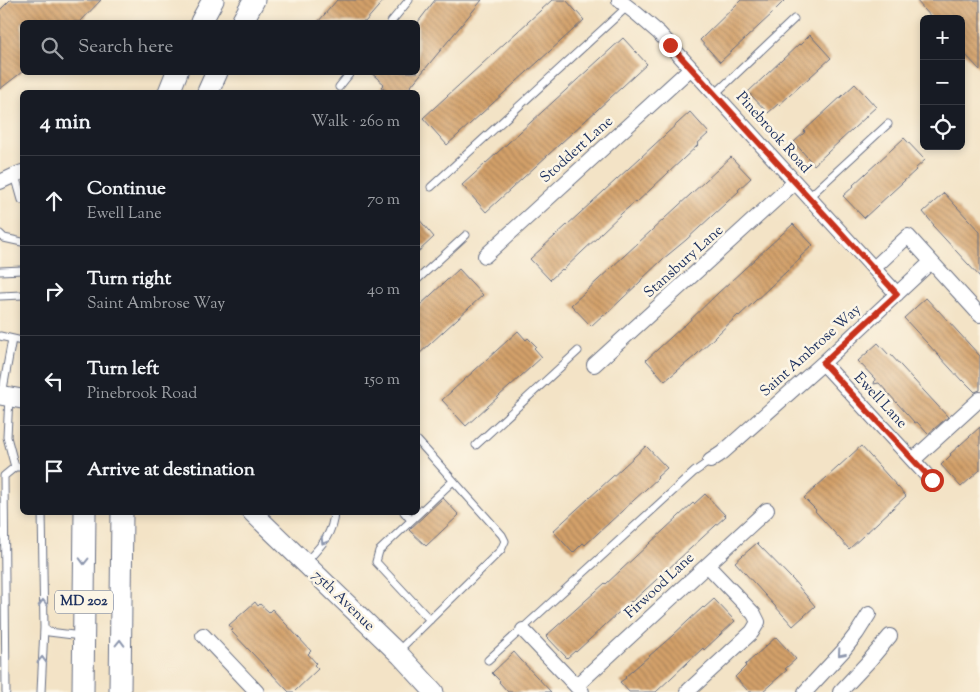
<!DOCTYPE html>
<html lang="en">
<head>
<meta charset="utf-8">
<style>
  :root { --surface:#171b24; --page:#20242c; --text:#f1f3f6; --muted:#9ea1a6; --line:#363941 }
  body { margin:0; font-family:"Sorts Mill Goudy",serif; background:var(--page); color:var(--text) }
  .controls { position:absolute; right:15px; top:15px; display:grid; overflow:hidden; border-radius:8px; box-shadow:0 2px 8px #0003 }
  .controls button { width:45px; height:45px; display:grid; place-items:center; padding:0; border:0; border-bottom:1px solid var(--line); background:var(--surface); color:var(--text); font:25px sans-serif }
  .stop { position:absolute; width:15px; height:15px; margin:-11px; border:4px solid #c8321e; border-radius:50%; background:#fff }
  .stop.end { background:#c8321e; border-color:#fff; box-shadow:0 1px 5px #0008 }
  .list { margin:0; padding:0; list-style:none }
  h2 { display:flex; justify-content:space-between; align-items:center; height:65px; margin:0; padding:0 20px; font-size:21px }
  h2 small { font-size:16px; font-weight:400; color:var(--muted) }
  .list li { display:grid; grid-template-columns:32px 1fr auto; gap:15px; align-items:center; box-sizing:border-box; height:90px; padding:0 20px; border-top:1px solid var(--line) }
  .list b { display:block; font-size:19px; white-space:nowrap }
  .list p { margin:0; font-size:16px; white-space:nowrap; color:var(--muted) }
  .list em { font-size:16px; font-style:normal; color:var(--muted) }
  .icon { flex:none; width:28px; height:28px; fill:none; stroke:currentColor; stroke-width:2; stroke-linecap:round; stroke-linejoin:round }
  .map { position:relative; flex:none; width:980px; height:692px; overflow:hidden }
  .search { position:absolute; background:var(--surface); box-shadow:0 2px 8px #0003; left:20px; top:20px; width:400px; height:55px; display:flex; align-items:center; gap:12px; box-sizing:border-box; padding:0 18px; border-radius:8px; color:var(--muted); font-size:19px }
  .panel { position:absolute; background:var(--surface); box-shadow:0 2px 8px #0003; left:20px; top:90px; width:400px; height:425px; border-radius:8px }
  .map>svg:first-child { display:block }
</style>
</head>
<body>
<div class="map">
<svg width="980" height="692" viewBox="0 0 980 692">
  <defs>
    <pattern id="building-back-hatch" width="6" height="6" patternUnits="userSpaceOnUse" patternTransform="scale(1.25)"><rect width="6" height="6" fill="#d3a069"/><path d="M-1 5l2 2M0 0l6 6M5-1l2 2" fill="none" stroke="#aa835a"/></pattern>
  </defs>
  <rect width="100%" height="100%" fill="#fcf5e5"/>
  <filter id="ink" filterUnits="userSpaceOnUse"><feTurbulence type="fractalNoise" baseFrequency=".02" numOctaves="2"/><feDisplacementMap in="SourceGraphic" scale="10" xChannelSelector="R" yChannelSelector="G"/><feConvolveMatrix kernelMatrix="1 2 1 2 8 2 1 2 1" color-interpolation-filters="sRGB"/></filter>
  <filter id="wash" filterUnits="userSpaceOnUse"><feTurbulence type="fractalNoise" baseFrequency=".0096" numOctaves="4" result="noise"/><feDisplacementMap in="SourceGraphic" scale="20" xChannelSelector="R" yChannelSelector="G"/><feGaussianBlur stdDeviation="1.12" result="paint"/><feColorMatrix in="noise" values="0 0 0 0 0 0 0 0 0 0 0 0 0 0 0 0 0 1.4 0 .05"/><feComposite in="paint" operator="in"/></filter>
  <g filter="url(#wash)">
    <rect width="100%" height="100%" fill="#f3e3c6"/>
    <g id="blocks">
      <path fill="url(#building-back-hatch)" d="M10,0h91l-21,22h-58v50l-22,17v-79z
        M337,0h47l-19,22h-47z
        M435,0h47l-76,92h-18l-7,-5 3,-3 -14,-12h48v-50z
        M552,0h14l18,20 -137,125 -24,-27z
        M741,0h44l-13,13v1l-52,48 -20,-22z
        M916,0h64v70l-19,-20v-31h-28z
        M810,35l21,23 -52,47 -1,-1 -10,9 -20,-21 51,-48 1,1z
        M623,38l24,26 -161,148 -24,-27z
        M855,84l21,23 -10,9v1l-52,48 -20,-23 11,-10 -1,-1z
        M690,112l19,21 -12,11 1,1 -62,58 -1,-1 -13,11 -22,21v1l-37,35 -1,-1 -12,11 -20,-21z
        M904,138l21,22 -10,9 1,1 -52,48 -21,-22 11,-10 -1,-1z
        M731,157l20,21 -13,12 1,1 -53,49 -23,19 -22,21v1l-37,35v-2l-13,12 -20,-21z
        M944,193l36,39v45l-47,-51 1,-1 -11,-13z
        M418,218l16,19 -16,15z
        M793,224l20,21 -13,12 1,1 -62,58 -1,-1 -43,41 -30,25 -19,-21 37,-34h1l34,-33z
        M459,269l24,26 -65,60v-48z
        M926,298l12,13v-1l42,46v34l-5,2 -12,-12 -1,1 -58,-63z
        M518,331l8,9 2,-2 8,8 -2,2 8,9 -76,69 -24,-26z
        M878,343l11,12 1,-1 58,63 -20,17 -11,-12 -2,1 -36,-40 -5,1 1,-5 -17,-18z
        M980,427v43l-19,17 -20,-22 10,-10 -1,-1z
        M646,446l21,22 -10,9 1,1 -73,67 -2,-2 -10,10 -20,-22z
        M861,446l45,50 -57,53 -34,-38 1,-1 -12,-12z
        M705,494l21,22 -94,86 -1,-1 -55,51 -1,-1 -8,7 -21,-22 59,-53 1,1 87,-81 1,1z
        M443,498l16,17 -33,31 -17,-16z
        M757,543l36,37 22,26 -22,20 -58,-64z
        M714,599l21,22 -31,29 -1,-2 -47,44h-27l-9,-10 6,-4 -1,-1 47,-41 31,-29 1,1z
        M255,602l3,4 2,-2 9,8 3,-3 39,42 -3,3 8,9 -2,2 4,4 -24,23h-5l-58,-61 2,-1 -4,-5z
        M776,637l20,22 -11,10 2,1 -25,22h-13l-14,-15 11,-11 -1,-1z
        M514,652l7,8 30,32h-43l-9,-10 1,-1 -8,-8z"/>
    </g>
  </g>
  <g filter="url(#ink)">
    <use href="#blocks" fill-opacity="0" stroke="#676e82" stroke-width="1"/>
    <g fill="none" stroke-linecap="round" stroke-linejoin="round">
      <defs>
        <path id="lane" d="M391,22l18,-22
          M339,87l12,-15
          M715,94l79,-75
          M15,175l7,25
          M431,187l197,-181
          M809,197l79,-73
          M0,234l4,4 18,4
          M0,271l22,-1
          M418,279l48,-44
          M0,296l22,-1
          M0,336l22,5
          M2,395l10,-56
          M9,397l-2,40 8,30
          M476,445l102,-94
          M42,512l2,116 5,4 32,4
          M404,512l7,8
          M305,563c15,-16 28,-28 29,-51
          M430,620l-54,-58 3,-11 74,-70
          M397,652l104,-102 4,-9 -3,-6 -84,-94
          M488,660l206,-188 16,-11
          M6,692l-2,-216 11,-9h7
          M41,692l3,-64"/>
        <path id="street" d="M619,0l18,14 22,19 238,261
          M0,182l15,-7 7,-3
          M485,256l206,-188
          M874,268l34,-32 72,79
          M823,363l108,117
          M594,365l201,-183
          M913,460l67,-61
          M710,461l12,-8 101,-90 108,-101
          M523,630l53,56 6,6
          M203,635l54,57
          M576,686l191,-176
          M687,692l65,-60 6,-10 -4,-8 -47,-49
          M805,692l38,-41 14,-18 12,-19
          M840,692l29,-31 21,-25"/>
        <path id="secondary" d="M0,395l22,4
          M252,512l149,144 33,36"/>
        <path id="primary" d="M201,22l12,-22
          M242,22l12,-22
          M169,92l8,-20
          M208,92l9,-20
          M83,692l2,-180
          M120,692l2,-180"/>
      </defs>
      <use href="#lane" stroke="#676e82" stroke-width="9"/>
      <use href="#street" stroke="#676e82" stroke-width="16"/>
      <use href="#secondary" stroke="#676e82" stroke-width="21"/>
      <use href="#primary" stroke="#676e82" stroke-width="23"/>
      <use href="#lane" stroke="#fff" stroke-width="7"/>
      <use href="#street" stroke="#fff" stroke-width="14"/>
      <use href="#secondary" stroke="#fff" stroke-width="19"/>
      <use href="#primary" stroke="#fff" stroke-width="21"/>
    </g>
    <defs><path id="oneway-chevron" d="M-2-3.5L2.5 0L-2 3.5" fill="none" stroke-width="1.6" stroke-linecap="round" stroke-linejoin="round" transform="scale(1.25)"/></defs>
    <g stroke="#8d97ae">
      <use href="#oneway-chevron" transform="translate(324 541) rotate(122)"/>
      <use href="#oneway-chevron" transform="translate(84 561) rotate(91)"/>
      <use href="#oneway-chevron" transform="translate(43 603) rotate(-91)"/>
      <use href="#oneway-chevron" transform="translate(120 643) rotate(-89)"/>
      <use href="#oneway-chevron" transform="translate(841 653) rotate(131)"/>
      <use href="#oneway-chevron" transform="translate(42 660) rotate(-88)"/>
    </g>
  </g>
  <g fill="none" stroke-linecap="round" stroke-linejoin="round" filter="url(#ink)">
    <path stroke="#c8321e" stroke-width="6" d="M670,45l227,249 -74,69 109,117"/>
  </g>
  <g text-anchor="middle" dominant-baseline="central" stroke-width="5" stroke-linejoin="round" paint-order="stroke">
    <rect fill="#fcf5e5" stroke="#5e6a86" stroke-width="1" x="55" y="590.5" width="58" height="23" rx="4"/>
    <g font-size="14" font-weight="bold" fill="#1b2f5e">
      <text x="84" y="602">MD 202</text>
    </g>
    <g font-size="15" fill="#1b2f5e" stroke="#fcf5e5">
      <text transform="translate(773 133) rotate(48)">Pinebrook Road</text>
      <text transform="translate(577 150) rotate(-42)">Stoddert Lane</text>
      <text transform="translate(684 262) rotate(-42)">Stansbury Lane</text>
      <text transform="translate(811 351) rotate(-42)">Saint Ambrose Way</text>
      <text transform="translate(880 401) rotate(47)">Ewell Lane</text>
      <text transform="translate(660 586) rotate(-43)">Firwood Lane</text>
      <text transform="translate(343 601) rotate(44)">75th Avenue</text>
    </g>
  </g>
</svg>
<div class="controls">
<button>+</button>
<button>−</button>
<button><svg class="icon" aria-label="locate" viewBox="0 0 24 24"><circle cx="12" cy="12" r="6"/><path d="M12 2v4M12 18v4M2 12h4M18 12h4"/></svg></button>
</div>
<div class="stop" style="left:932px;top:480px"></div>
<div class="stop end" style="left:670px;top:45px"></div>
<div class="search"><svg class="icon" aria-label="search" viewBox="0 0 24 24"><circle cx="10" cy="10" r="6"/><path d="M15 15l6 6"/></svg>Search here</div>
<section class="panel">
<h2>4 min<small>Walk · 260 m</small></h2>
<ul class="list">
<li><svg class="icon" aria-label="ahead" viewBox="0 0 24 24"><path d="M12 20V5M6 11l6-6 6 6"/></svg><div><b>Continue</b><p>Ewell Lane</p></div><em>70 m</em></li>
<li><svg class="icon" aria-label="right" viewBox="0 0 24 24"><path d="M7 20v-9h11M14 6l5 5-5 5"/></svg><div><b>Turn right</b><p>Saint Ambrose Way</p></div><em>40 m</em></li>
<li><svg class="icon" aria-label="left" viewBox="0 0 24 24"><path d="M17 20v-9H6M10 6l-5 5 5 5"/></svg><div><b>Turn left</b><p>Pinebrook Road</p></div><em>150 m</em></li>
<li><svg class="icon" aria-label="arrive" viewBox="0 0 24 24"><path d="M6 21V4h12l-3 4 3 4H6"/></svg><div><b>Arrive at destination</b></div></li>
</ul>
</section>
</div>
</body>
</html>
